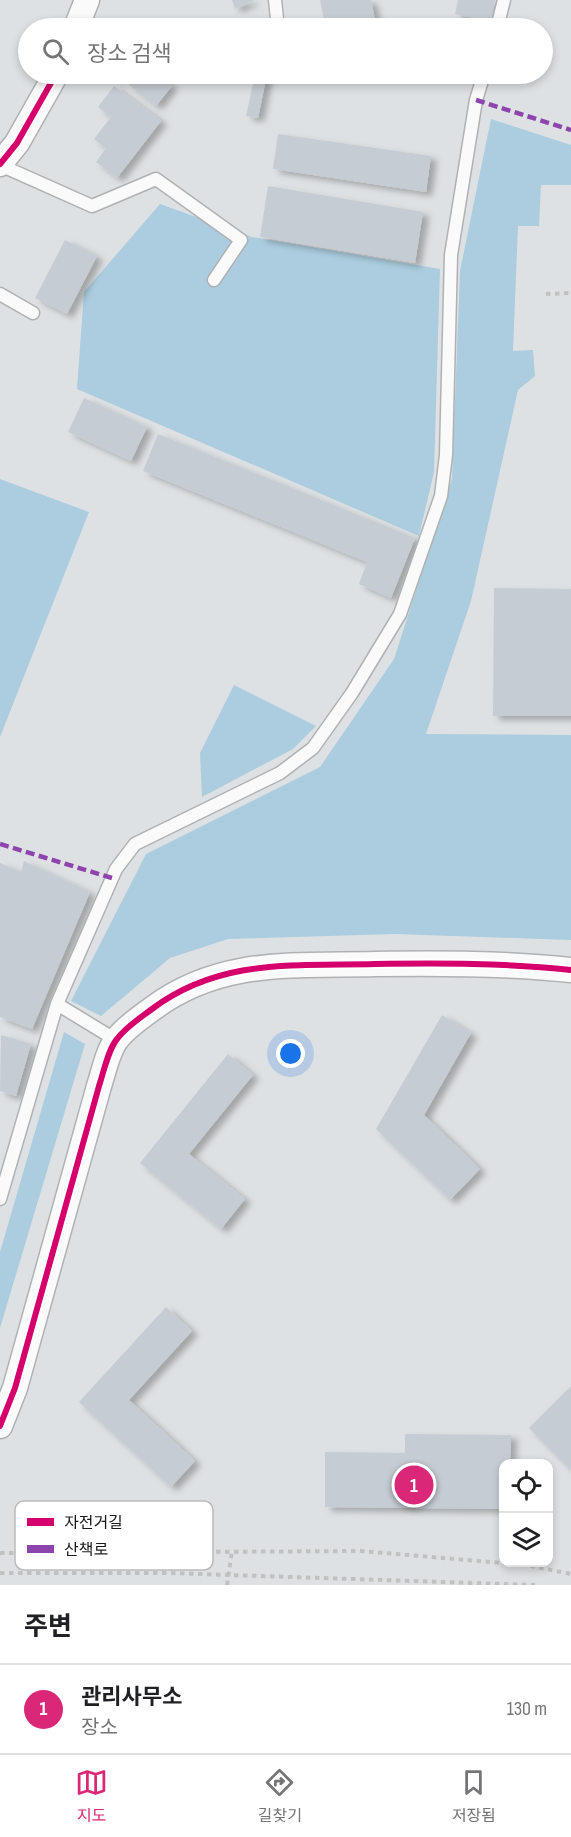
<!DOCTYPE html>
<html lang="ko">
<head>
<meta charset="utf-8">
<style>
  :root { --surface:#fff; --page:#f2f2f2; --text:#202124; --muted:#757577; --line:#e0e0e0; --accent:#db2777 }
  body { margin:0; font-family:"Sofia Sans Condensed","Noto Sans KR",sans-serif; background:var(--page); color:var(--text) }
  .controls { position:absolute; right:18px; bottom:18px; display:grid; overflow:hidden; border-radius:12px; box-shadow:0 3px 9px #0003 }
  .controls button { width:54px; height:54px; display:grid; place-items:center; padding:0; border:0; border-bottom:2px solid var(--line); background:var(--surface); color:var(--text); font:30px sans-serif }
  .you { position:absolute; left:291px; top:1054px; width:21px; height:21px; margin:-15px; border:4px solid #fff; border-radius:50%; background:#1a73e8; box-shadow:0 0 0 9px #1a73e833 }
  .badge { display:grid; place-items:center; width:39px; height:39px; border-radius:50%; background:var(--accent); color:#fff; font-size:20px; font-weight:700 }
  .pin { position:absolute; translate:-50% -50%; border:3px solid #fff; box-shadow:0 2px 6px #0006 }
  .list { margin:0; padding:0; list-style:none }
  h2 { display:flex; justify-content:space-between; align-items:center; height:78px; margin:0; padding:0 24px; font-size:26px }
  h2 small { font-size:20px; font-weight:400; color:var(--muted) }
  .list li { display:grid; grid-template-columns:39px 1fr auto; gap:18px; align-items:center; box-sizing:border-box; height:90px; padding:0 24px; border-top:2px solid var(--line) }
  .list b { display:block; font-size:22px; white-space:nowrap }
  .list p { margin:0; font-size:20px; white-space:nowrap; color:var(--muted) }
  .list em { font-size:20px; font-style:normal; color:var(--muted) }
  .icon { flex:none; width:33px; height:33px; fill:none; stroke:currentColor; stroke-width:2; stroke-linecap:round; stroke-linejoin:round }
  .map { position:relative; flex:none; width:571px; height:1585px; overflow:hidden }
  .search { position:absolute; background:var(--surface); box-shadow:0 3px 9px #0003; left:18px; right:18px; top:18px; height:66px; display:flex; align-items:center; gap:15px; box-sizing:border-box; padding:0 21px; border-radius:33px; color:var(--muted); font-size:22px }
  .sheet { height:168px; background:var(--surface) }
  nav { display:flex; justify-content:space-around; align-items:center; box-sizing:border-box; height:84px; border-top:2px solid var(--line); background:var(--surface); font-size:16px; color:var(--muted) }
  nav a { display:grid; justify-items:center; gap:3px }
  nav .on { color:var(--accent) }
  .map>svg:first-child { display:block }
</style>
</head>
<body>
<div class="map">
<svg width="571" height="1585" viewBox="0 0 571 1585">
  <defs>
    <filter id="shadow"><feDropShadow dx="6" dy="4" stdDeviation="3" flood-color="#0004"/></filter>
  </defs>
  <rect width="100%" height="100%" fill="#dee1e3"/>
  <path fill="#abcddf" d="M491,119l80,26v40h-30l-2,41h-21l-5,125 20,-1 2,26 -17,14 -47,211 -45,133 145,1v205l-176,-6 -167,5 -58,19 -69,58 -30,-15 75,-147 174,-87 74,-108 58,-180 8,-208z
    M160,204l92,33 188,32 -6,203 -15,64 -342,-147 7,-97z
    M0,479l89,33 -89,225z
    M234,685l82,41 -23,23 -91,48 -2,-44z
    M64,1032l21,12 -85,284v-76z"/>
  <path fill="#c6ccd4" filter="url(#shadow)" d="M232,0h23l-20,9z
    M320,0h51l5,24 -25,4h-25z
    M458,0h37l-4,22 -36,-8z
    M136,74h21l15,12 -16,20 -28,-22z
    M255,74h12l-9,44 -12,-2z
    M114,86l47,35 -44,57 -21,-16 10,-14 -12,-9 17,-22 -13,-10z
    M278,134l153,22 -5,36 -153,-23z
    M268,186l155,26 -8,51 -155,-26z
    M65,240l32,16 -30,58 -32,-16z
    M84,398l63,29 -16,34 -63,-29z
    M158,434l257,104 -24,60 -32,-14 8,-22 -224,-91z
    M494,588l77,1v127h-78z
    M24,861l66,31 -58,137 -32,-12v-154l21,9z
    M442,1015l29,18 -47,82 56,54 -30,31 -74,-71z
    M1,1035l30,9 -15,52 -16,-5z
    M228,1054l25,21 -64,79 56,45 -24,30 -81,-66z
    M166,1307l26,24 -63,69 66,61 -24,26 -92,-85z
    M571,1386v84l-42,-42z
    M405,1434l106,1 -1,29h-6v45l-179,-2v-55l80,1z"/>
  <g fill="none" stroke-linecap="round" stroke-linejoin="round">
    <defs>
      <path id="lane" d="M275,0l3,28
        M497,28l7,-28
        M0,165l92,41 64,-27 85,61 -27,40
        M0,294l33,19
        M57,1004l59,-135 19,-25 145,-71 33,-25 39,-55 48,-79 41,-118 5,-41 5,-200 25,-155 8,-26
        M0,1199l57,-195 59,36"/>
      <path id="street" d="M76,28l11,-28
        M0,164l17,-21 39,-69
        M0,1426l15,-38 84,-302c5,-15 9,-36 18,-47 9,-12 23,-21 35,-30 68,-51 142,-43 223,-45 65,-1 131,-1 196,6"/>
    </defs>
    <use href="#lane" stroke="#afb1b3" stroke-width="15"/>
    <use href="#street" stroke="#afb1b3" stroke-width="27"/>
    <path stroke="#c0c1c1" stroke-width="4" stroke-dasharray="4.5 4.5" stroke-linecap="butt" d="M546,294l25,-1
      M0,1553l361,-2 165,14 45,9
      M0,1573h169l366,12
      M227,1585l5,-34"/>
    <use href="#lane" stroke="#fafafb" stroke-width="12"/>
    <use href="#street" stroke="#fafafb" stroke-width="24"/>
    <path stroke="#8e44ad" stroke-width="4.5" stroke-dasharray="9 4.5" stroke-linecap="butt" d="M476,100l95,30
      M0,844l112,34"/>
    <defs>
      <path id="cycleway" d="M0,164l17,-21 39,-69
        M0,1426l15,-38 84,-302c5,-15 9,-36 18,-47 9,-12 23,-21 35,-30 68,-51 142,-43 223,-45 65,-1 131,-1 196,6"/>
    </defs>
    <use href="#cycleway" stroke="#fff" stroke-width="10"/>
    <use href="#cycleway" stroke="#d6006c" stroke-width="6"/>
  </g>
  <rect x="15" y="1501" width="198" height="69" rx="9" fill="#fff" stroke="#bababa" stroke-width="1.5"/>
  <rect x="27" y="1518" width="27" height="8" fill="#d6006c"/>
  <rect x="27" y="1545" width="27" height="8" fill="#8e44ad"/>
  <g font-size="16" fill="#18191a">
    <text x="64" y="1528">자전거길</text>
    <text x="64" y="1555">산책로</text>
  </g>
</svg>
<div class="controls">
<button><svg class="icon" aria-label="locate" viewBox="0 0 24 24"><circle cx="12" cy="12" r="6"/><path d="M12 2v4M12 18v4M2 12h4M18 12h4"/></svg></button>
<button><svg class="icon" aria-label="layers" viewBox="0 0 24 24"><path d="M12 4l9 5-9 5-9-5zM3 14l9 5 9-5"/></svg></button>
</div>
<div class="you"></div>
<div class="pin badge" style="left:414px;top:1485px">1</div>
<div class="search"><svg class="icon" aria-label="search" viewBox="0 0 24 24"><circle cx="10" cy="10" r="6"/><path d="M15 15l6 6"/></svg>장소 검색</div>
</div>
<section class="sheet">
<h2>주변<small></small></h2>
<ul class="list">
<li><span class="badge">1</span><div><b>관리사무소</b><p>장소</p></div><em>130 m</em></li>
</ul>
</section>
<nav>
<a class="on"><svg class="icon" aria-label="map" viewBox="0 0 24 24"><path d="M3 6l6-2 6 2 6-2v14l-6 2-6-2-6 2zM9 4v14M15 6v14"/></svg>지도</a>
<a><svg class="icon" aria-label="directions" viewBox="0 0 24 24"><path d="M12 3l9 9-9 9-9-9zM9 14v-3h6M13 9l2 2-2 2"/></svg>길찾기</a>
<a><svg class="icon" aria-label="saved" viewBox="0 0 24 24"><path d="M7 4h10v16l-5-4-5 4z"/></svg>저장됨</a>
</nav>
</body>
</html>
